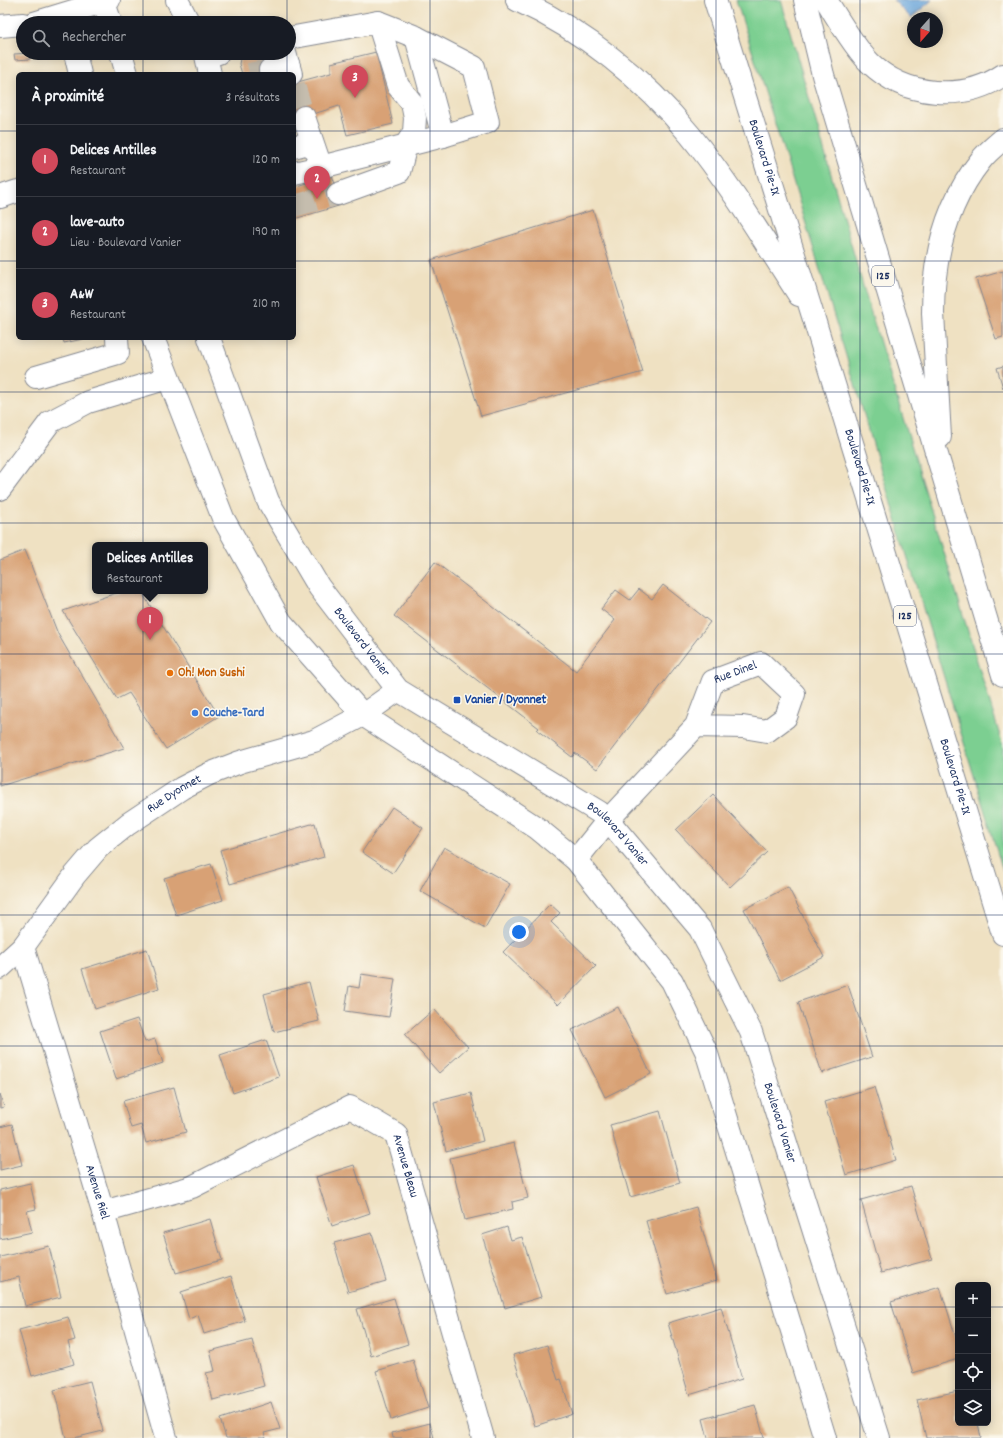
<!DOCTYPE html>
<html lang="fr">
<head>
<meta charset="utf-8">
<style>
  :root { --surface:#171b24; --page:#20242c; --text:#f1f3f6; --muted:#9ea1a6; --line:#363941; --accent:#d1495b }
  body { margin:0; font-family:Dekko,sans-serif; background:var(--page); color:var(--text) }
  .controls { position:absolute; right:12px; bottom:12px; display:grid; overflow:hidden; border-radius:6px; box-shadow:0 2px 10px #0003 }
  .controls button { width:36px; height:36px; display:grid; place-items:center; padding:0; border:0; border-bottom:1px solid var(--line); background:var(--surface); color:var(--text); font:20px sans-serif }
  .compass { position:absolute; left:907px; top:12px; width:36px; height:36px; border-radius:50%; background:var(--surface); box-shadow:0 2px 10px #0003; rotate:201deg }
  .you { position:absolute; left:519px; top:932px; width:14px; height:14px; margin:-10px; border:3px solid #fff; border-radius:50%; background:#1a73e8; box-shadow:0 0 0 6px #1a73e833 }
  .badge { display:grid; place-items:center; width:26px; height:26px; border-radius:50%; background:var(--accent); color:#fff; font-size:13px; font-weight:700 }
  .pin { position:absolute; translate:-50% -33px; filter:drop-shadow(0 1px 2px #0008) }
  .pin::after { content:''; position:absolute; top:21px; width:14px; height:12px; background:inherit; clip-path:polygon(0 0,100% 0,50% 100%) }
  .popup { position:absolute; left:92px; top:542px; width:116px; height:52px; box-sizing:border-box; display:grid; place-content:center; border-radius:6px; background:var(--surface); filter:drop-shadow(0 1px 3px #0005); font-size:13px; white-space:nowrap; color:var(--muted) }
  .popup b { font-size:15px; color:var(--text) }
  .popup::after { content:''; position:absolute; left:50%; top:100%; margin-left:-8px; border:8px solid transparent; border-top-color:var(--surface) }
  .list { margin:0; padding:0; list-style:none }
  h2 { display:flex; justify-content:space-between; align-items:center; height:52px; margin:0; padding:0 16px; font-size:17px }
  h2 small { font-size:13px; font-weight:400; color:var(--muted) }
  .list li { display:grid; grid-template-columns:26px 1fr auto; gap:12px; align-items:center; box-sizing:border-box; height:72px; padding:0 16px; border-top:1px solid var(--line) }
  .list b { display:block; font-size:15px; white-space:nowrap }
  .list p { margin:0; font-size:13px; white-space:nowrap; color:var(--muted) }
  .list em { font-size:13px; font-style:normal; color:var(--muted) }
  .icon { flex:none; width:22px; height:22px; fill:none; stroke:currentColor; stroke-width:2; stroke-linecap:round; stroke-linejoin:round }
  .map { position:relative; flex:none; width:1003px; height:1438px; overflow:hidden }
  .search { position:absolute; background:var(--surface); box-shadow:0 2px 10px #0003; left:16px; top:16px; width:280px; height:44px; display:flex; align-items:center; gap:10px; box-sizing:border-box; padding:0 14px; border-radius:22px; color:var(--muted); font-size:15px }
  .panel { position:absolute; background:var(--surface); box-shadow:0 2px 10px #0003; left:16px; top:72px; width:280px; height:268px; border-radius:6px }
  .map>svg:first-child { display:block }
</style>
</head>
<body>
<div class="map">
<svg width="1003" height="1438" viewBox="0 0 1003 1438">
  <rect width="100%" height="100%" fill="#fbf7ec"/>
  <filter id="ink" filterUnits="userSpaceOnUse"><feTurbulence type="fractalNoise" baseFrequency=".025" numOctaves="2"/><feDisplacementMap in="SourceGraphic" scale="8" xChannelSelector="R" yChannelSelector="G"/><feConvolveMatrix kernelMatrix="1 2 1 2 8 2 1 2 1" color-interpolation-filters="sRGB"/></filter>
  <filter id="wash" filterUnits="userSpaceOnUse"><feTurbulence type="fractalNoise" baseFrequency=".012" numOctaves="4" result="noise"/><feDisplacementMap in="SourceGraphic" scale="16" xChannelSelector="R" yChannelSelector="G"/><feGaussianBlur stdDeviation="0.9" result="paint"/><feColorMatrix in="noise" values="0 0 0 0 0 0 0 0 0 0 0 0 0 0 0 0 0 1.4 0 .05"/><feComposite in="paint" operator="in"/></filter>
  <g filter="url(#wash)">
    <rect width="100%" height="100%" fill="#efe1c2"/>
    <path fill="#7ccf91" stroke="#4c7f78" d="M736,0h45l87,303 135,443v125l-215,-706z"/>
    <path fill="#6da8dd" stroke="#446c9e" d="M893,0h39l-21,18z"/>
    <g id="blocks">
      <path fill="#d8a175" d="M376,52l17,72 -46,11 -8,-29 -45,14v-37l37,-10v-10z
        M30,53v6l-15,1 -1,-6z
        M241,53h22l3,3 5,18h-29l-3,-10z
        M332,175l10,30 -48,14v-32z
        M593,210l50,162 -162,44 -50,-156z
        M1003,271v66l-7,2 -20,-60z
        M63,338h20v1l-19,4z
        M1003,366v22l-6,-20z
        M25,550l33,84 66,114 -124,38v-226z
        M435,562l141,109 39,-51 -14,-11 15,-19 14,10 9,-11 13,10 11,-14 47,37 -113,147 -22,-16 -3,4 -35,-27 2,-2 -145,-112z
        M122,591h19l78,125 -53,33 -37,-56 -12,6 -54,-88z
        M713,795l54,57 -37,35 -54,-57z
        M392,807l31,21 -30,45 -31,-21z
        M315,823l9,34 -94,27 -10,-34z
        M444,847l66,37 -25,44 -65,-37z
        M211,864l12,36 -47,15 -12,-37z
        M788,887l36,70 -44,23 -36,-71z
        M550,904l10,9 -9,9 45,44 -38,39 -55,-53z
        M147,949l12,39 -64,21 -13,-40z
        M361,974l34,5 -6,38 -44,-6 4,-25 10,2z
        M309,982l10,39 -45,11 -10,-38z
        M848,985l24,72 -50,16 -24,-71z
        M618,1007l33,67 -46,23 -33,-67z
        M434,1009l34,38 -29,26 -34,-38z
        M137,1019l8,23 10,-3 8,24 -47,16 -16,-48z
        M266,1040l13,37 -46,16 -13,-38z
        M174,1087l12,45 -40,11 -5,-18 -10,3 -8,-27z
        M874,1087l22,73 -50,15 -22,-73z
        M471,1093l12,48 -37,10 -12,-49z
        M0,1094l4,13 -4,1z
        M660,1111l20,72 -50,14 -20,-72z
        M12,1124l10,41 -22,5v-43z
        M514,1143l14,55 -16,4 1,7 -48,11 -15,-62z
        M354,1165l16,48 -38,13 -16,-49z
        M30,1183l6,26 -9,2 5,21 -32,7v-49z
        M911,1186l21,73 -51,14 -20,-73z
        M696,1207l21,73 -50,14 -21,-73z
        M210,1219l12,41 -46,13 -13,-40z
        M507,1227l4,13 11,-3 19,60 -36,11 -23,-73z
        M372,1233l14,48 -38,11 -14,-49z
        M49,1246l12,51 -36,9 -6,-29 -19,5v-25z
        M231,1276l14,45 -41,13 -6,-19 -9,4 -8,-27z
        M940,1287l18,57v15l-45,14 -22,-71z
        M394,1298l14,46 -37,12 -14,-47z
        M721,1307l21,72 -53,16 -21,-72z
        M68,1317l7,23 -7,2 6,22 -42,12 -13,-46z
        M252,1340l12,46 -51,14 -7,-27 9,-2 -5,-20z
        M547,1345l11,35 3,-1 11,35 -37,12 -22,-71z
        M413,1360l15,48 -37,12 -15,-49z
        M90,1381l13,50 -29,7h-8l-12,-48z
        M958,1391v32h20l3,15h-55l-9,-38z
        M271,1402l9,27 -16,4 2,5h-40l-6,-19z
        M755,1405l9,33h-56l-5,-19z
        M430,1423l4,15h-41l-1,-5z"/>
    </g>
  </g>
  <g filter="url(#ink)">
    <use href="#blocks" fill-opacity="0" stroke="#858890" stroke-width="1"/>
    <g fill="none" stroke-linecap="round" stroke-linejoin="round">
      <path stroke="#c5bdae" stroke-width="22" stroke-dasharray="22 11" stroke-linecap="butt" d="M249,74l21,-4
        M294,85l10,32
        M294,206l44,-12"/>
      <defs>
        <g id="minor">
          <path d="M103,0l8,23"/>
          <path d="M177,0l12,23"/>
          <path d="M34,23l75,-23"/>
          <path d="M0,26l23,-2"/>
          <path d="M289,38l89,-16 38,15 58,30 14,55 -45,14"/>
          <path d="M75,53l5,21"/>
          <path d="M121,53l6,21"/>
          <path d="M285,53l6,21"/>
          <path d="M270,70l19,-4"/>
          <path d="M210,74l-4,-18 12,-3"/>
          <path d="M304,117l17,50"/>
          <path d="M294,147l18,-5"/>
          <path d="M294,173l27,-6 122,-31 -27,-99"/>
          <path d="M338,194l61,-22 7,-27 8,-13 1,-14 -3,-15 -14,-17 -20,-64"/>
          <path d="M0,197l18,-6"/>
          <path d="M153,338l70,180 58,104 82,93 174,113 39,32 96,121 34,70 119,387"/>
          <path id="s1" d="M209,338l59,163 51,86 79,103 201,122 9,8 92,109 51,103 128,406"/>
          <path d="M36,377l82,-24 -1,-15"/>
          <path d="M0,489l50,-67 38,-20 80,-24"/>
          <path id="s2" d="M576,860l32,-40 88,-94 17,-45 48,-18 33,31 -8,23 -19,14 -24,-4 -47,-1"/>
          <path id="s3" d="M23,947l80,265 63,226"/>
          <path id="s4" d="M0,968l23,-21 52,-72 23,-27 30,-24 54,-36 27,-14 31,-12 74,-21 49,-26 35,-25"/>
          <path id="s5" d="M103,1212l89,-25 158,-80 46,27 87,304"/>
        </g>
        <g id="highway">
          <path d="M517,0c66,30 127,79 173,135 41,50 74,106 109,160"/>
          <path id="s6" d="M715,0l98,316 190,618"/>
          <path d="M805,0l18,75 180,600"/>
          <path d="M826,0c12,19 28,47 44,63 35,34 93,39 133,12"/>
          <path d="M940,437l-7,-124c0,-55 13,-109 48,-153 6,-8 14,-14 22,-21"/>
        </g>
      </defs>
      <use href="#minor" stroke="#858890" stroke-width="24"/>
      <use href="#highway" stroke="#858890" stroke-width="24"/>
      <use href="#minor" stroke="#fff" stroke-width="22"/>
      <use href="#highway" stroke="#fff" stroke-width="22"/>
    </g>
  </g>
  <path fill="none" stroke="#1b2f5e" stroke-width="1" stroke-opacity="0.55" d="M143,0v23M287,0v23M430,0v1438M573,0v1438M716,0v1438M860,0v1438M143,53v21M287,53v21M0,131h18M294,131h709M0,261h18M294,261h709M143,338v1100M287,338v1100M0,392h1003M0,523h1003M0,654h1003M0,784h1003M0,915h1003M0,1046h1003M0,1177h1003M0,1307h958M988,1307h15"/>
  <circle fill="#e8710a" stroke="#fbf7ec" stroke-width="1.5" cx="170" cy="673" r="4"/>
  <rect fill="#1a4fb4" stroke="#fbf7ec" stroke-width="1.5" x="453" y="696" width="8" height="8" rx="2"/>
  <circle fill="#3f7fe0" stroke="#fbf7ec" stroke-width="1.5" cx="195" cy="713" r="4"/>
  <g text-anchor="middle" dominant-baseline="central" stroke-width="3" stroke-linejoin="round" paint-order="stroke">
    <g fill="#fbf7ec" stroke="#5e6b89" stroke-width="1">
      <rect x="872" y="266" width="22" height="20" rx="3"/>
      <rect x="894" y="606" width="22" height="20" rx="3"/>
    </g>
    <g font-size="12" font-weight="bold" fill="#1b2f5e">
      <text x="883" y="276">125</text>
      <text x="905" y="616">125</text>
    </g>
    <g font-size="13" fill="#1b2f5e" stroke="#fbf7ec">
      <text stroke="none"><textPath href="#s6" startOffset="165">Boulevard Pie-IX</textPath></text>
      <text stroke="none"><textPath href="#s6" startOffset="489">Boulevard Pie-IX</textPath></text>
      <text stroke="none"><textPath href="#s1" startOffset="343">Boulevard Vanier</textPath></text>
      <text stroke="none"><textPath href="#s2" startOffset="252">Rue Dinel</textPath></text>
      <text stroke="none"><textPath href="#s6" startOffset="813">Boulevard Pie-IX</textPath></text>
      <text stroke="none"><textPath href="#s4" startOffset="249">Rue Dyonnet</textPath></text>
      <text stroke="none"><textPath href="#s1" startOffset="667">Boulevard Vanier</textPath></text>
      <text stroke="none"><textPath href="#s1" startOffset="1003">Boulevard Vanier</textPath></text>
      <text stroke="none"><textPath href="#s5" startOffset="356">Avenue Bleau</textPath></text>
      <text stroke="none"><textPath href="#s3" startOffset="256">Avenue Riel</textPath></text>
    </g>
    <g font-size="13" font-weight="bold" fill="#c56008" stroke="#fbf7ec" text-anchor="start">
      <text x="178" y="673">Oh! Mon Sushi</text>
    </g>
    <g font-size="13" font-weight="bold" fill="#164399" stroke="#fbf7ec" text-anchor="start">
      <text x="465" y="700">Vanier / Dyonnet</text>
    </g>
    <g font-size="13" font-weight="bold" fill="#366cbe" stroke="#fbf7ec" text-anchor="start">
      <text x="203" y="713">Couche-Tard</text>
    </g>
  </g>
</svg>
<div class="controls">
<button>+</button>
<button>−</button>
<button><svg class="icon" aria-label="locate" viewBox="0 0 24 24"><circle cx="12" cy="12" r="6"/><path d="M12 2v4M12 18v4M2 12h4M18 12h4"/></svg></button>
<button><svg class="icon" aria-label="layers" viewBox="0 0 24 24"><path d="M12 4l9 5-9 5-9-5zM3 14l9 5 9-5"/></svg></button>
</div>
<svg class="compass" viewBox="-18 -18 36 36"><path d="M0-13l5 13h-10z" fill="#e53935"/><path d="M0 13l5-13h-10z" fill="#9ea1a6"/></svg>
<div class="you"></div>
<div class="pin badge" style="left:150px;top:640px">1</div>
<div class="popup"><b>Delices Antilles</b>Restaurant</div>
<div class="pin badge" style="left:317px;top:199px">2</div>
<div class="pin badge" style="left:355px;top:98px">3</div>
<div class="search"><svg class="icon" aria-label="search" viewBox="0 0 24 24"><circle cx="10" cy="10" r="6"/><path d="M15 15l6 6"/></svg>Rechercher</div>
<section class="panel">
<h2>À proximité<small>3 résultats</small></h2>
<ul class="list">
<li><span class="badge">1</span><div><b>Delices Antilles</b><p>Restaurant</p></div><em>120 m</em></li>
<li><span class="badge">2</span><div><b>lave-auto</b><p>Lieu · Boulevard Vanier</p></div><em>190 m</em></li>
<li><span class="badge">3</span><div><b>A&amp;W</b><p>Restaurant</p></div><em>210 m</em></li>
</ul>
</section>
</div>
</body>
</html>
